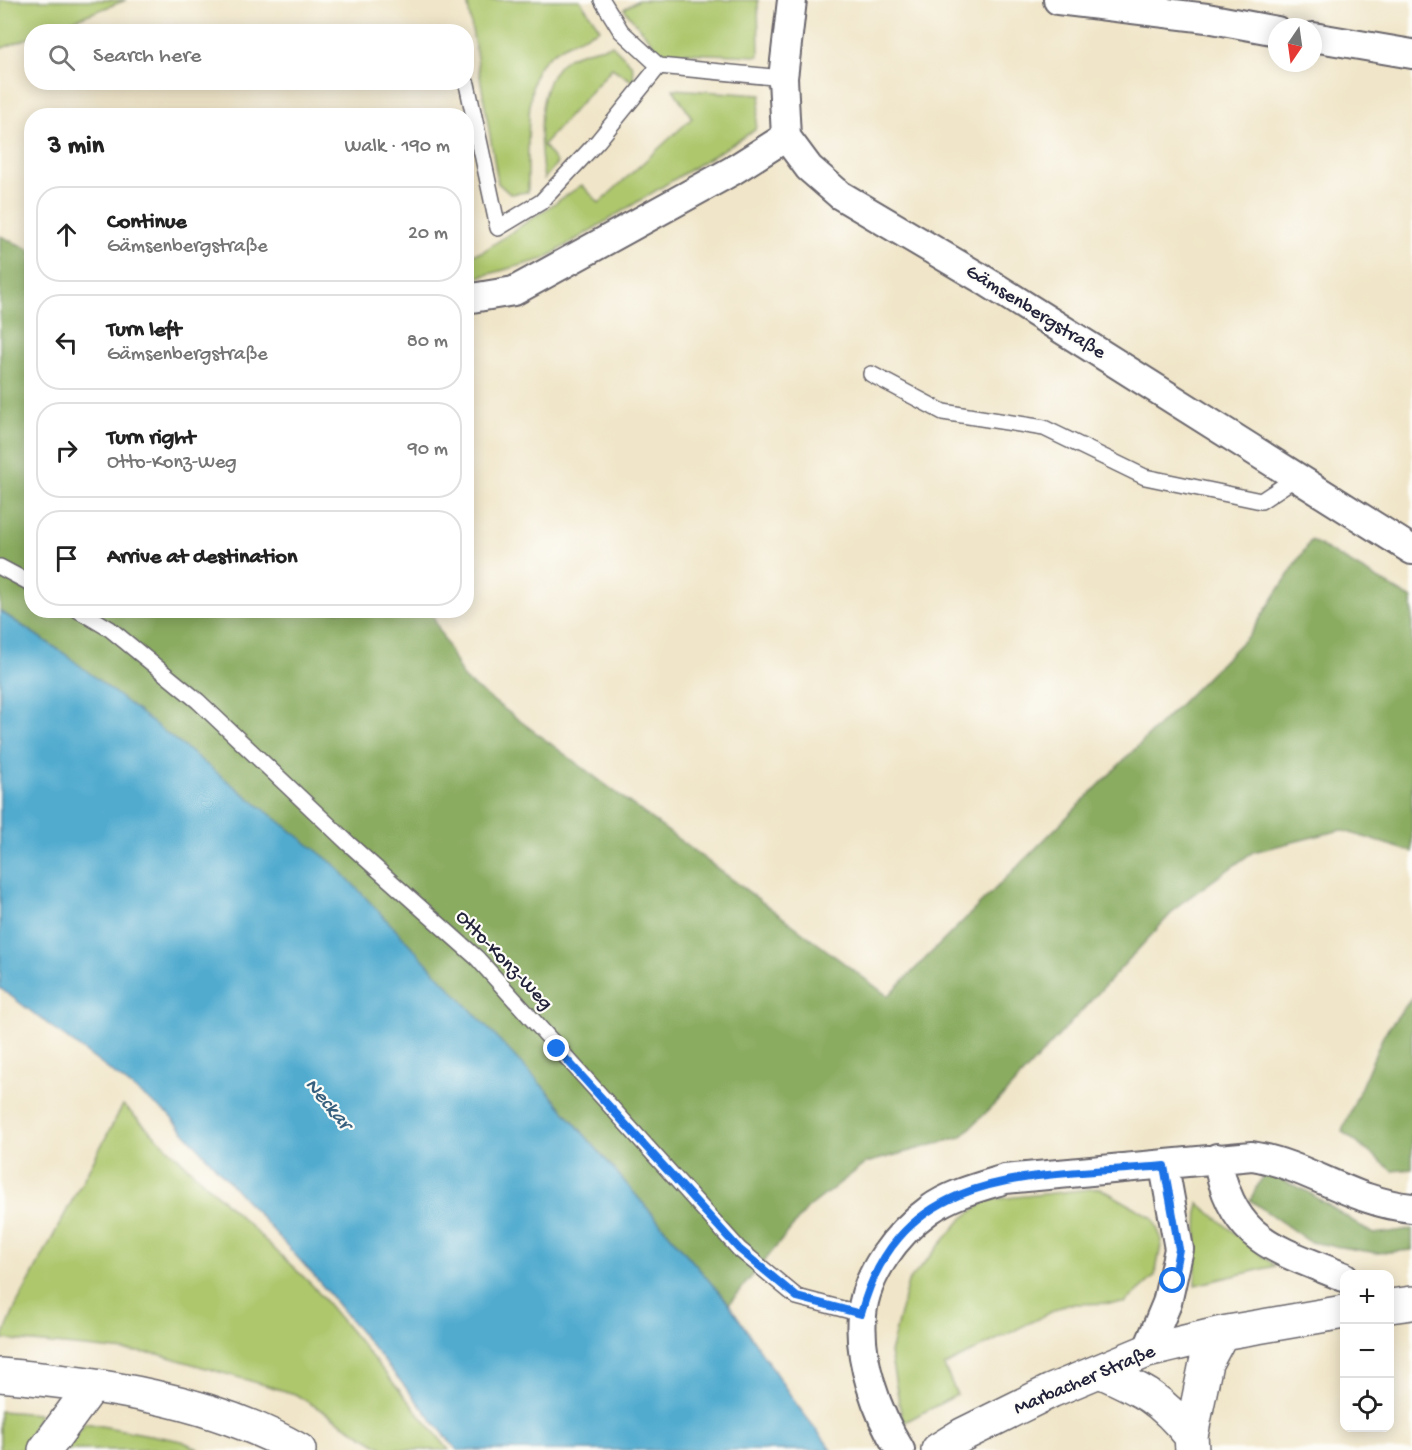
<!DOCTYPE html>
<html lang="en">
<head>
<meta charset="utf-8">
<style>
  :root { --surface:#fff; --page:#f2f2f2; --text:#222; --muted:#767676; --line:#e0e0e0 }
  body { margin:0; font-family:"Gochi Hand",sans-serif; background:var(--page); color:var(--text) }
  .controls { position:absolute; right:18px; bottom:18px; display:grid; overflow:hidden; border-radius:12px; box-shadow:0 3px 15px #0003 }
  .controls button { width:54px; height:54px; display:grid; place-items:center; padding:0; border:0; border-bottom:2px solid var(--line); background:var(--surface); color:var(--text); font:30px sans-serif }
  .compass { position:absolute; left:1268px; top:18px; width:54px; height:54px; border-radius:50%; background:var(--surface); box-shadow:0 3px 15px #0003; rotate:193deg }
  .stop { position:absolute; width:18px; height:18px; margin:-14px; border:4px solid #1a73e8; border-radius:50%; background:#fff }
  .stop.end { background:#1a73e8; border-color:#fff; box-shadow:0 2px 6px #0008 }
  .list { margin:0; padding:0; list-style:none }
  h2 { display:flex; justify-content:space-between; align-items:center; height:78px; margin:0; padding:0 24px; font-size:26px }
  h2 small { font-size:20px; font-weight:400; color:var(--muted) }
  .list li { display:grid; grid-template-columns:39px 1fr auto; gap:18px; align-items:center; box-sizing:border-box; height:96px; margin:0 12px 12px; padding:0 12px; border:2px solid var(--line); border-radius:24px }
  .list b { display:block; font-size:22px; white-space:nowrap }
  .list p { margin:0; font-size:20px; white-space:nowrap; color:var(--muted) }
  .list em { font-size:20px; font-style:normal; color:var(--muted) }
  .icon { flex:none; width:33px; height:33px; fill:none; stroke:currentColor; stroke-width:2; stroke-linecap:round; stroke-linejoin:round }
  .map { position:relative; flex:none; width:1412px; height:1450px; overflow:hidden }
  .search { position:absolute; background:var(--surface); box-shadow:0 3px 15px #0003; left:24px; top:24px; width:450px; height:66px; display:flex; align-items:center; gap:15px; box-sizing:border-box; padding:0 21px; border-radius:24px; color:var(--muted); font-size:22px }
  .panel { position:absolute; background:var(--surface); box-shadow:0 3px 15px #0003; left:24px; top:108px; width:450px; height:510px; border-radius:24px }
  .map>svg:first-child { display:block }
</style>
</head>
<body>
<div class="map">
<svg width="1412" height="1450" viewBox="0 0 1412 1450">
  <rect width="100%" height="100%" fill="#fdfcf7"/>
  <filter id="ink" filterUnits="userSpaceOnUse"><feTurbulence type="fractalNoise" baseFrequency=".0167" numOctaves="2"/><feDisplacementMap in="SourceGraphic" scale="12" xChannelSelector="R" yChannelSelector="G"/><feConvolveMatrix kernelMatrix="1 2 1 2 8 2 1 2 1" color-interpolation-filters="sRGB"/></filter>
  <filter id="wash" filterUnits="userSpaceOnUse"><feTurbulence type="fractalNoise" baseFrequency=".008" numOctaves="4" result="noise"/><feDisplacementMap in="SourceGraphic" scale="24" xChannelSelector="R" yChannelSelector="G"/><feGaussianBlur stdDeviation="1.35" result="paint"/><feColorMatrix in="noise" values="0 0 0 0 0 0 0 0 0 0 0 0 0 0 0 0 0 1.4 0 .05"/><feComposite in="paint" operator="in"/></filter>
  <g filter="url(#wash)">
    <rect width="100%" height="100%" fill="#f0e5c8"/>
    <path fill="#aec76d" stroke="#687454" stroke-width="1.5" d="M0,0h126l-81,31 -13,1 -1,5 -31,12z
      M467,0h113l20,29c-21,10 -48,18 -62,39 -12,18 -10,100 -10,124l-18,2 -12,-11z
      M638,0h120l1,56 -99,-4 -36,-43z
      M612,45l20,20 3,18 -23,-15 -69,77 14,18 -13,16c-5,-34 -10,-98 23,-120 11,-8 32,-10 45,-14z
      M673,89l88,6 -6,35 -211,129 -77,21v-25l15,-3 100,-67 17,18 93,-85z
      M123,1105l189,180 137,165h-63l-91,-56 -137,-40 -156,-15 14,-33z
      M1100,1188l53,30 9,22 -7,36 -30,27 -58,1 -123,62 13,29 -54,28 -13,-70 18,-71 53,-62 26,-20z
      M1198,1203l77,63 -80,19z
      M0,1411l39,3 -15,36h-24z
      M85,1423l97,18 18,9h-134z"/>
    <path fill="#8aac60" stroke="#56674e" stroke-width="1.5" d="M0,236l31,14 1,360 398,1 34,68 424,317 362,-362 61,-94 101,59v253l-71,-22 -88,22 -73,52 -175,190 -44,43 -95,26 -58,45 -79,96 -181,-212 -483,-438 -65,-43z
      M1412,998v171l-19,2 -51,-40 42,-97z
      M1265,1172l43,20 65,42 39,-5v21l-35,3 -67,-11 -60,-42z"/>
    <path fill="#51abcf" stroke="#3a6685" stroke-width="1.5" d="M0,611l65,43 270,211 213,227 181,212 68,101 35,45h-375l-141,-172 -147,-163 -169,-127z"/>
  </g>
  <g filter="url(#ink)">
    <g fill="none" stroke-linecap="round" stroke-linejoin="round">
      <defs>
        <path id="lane" d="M602,0l19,31 38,35 124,12
          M467,84l31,144 43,-26 57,-61 61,-75
          M871,374l72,38 101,16 101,49 116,24 36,-24
          M0,567l32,17
          M78,610l32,19 88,72 151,143 128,114 262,291 58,48 65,17"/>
        <path id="street" d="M792,0l-9,78 3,59 23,31 31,27 144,85 428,270
          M1058,0l149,18 70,13
          M1313,37l99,17
          M466,299l48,-8 218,-120 54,-34
          M1217,1158c15,84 58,90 127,119
          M1147,1351l20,-48 12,-54 -15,-83
          M900,1450c-23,-37 -42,-90 -38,-135 3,-40 35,-82 67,-105 22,-16 50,-23 76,-31l247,-23c56,9 102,47 160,52"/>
        <path id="secondary" d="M1390,1306l22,-3
          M1100,1371c44,20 60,27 91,65
          M0,1375c100,9 210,24 299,75
          M45,1450l47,-64
          M938,1450l24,-15 89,-44 96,-40 75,-18 122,-21
          M1192,1450l-1,-14 15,-73 16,-30"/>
      </defs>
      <use href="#lane" stroke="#6a666c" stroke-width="18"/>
      <use href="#street" stroke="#6a666c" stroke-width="32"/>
      <use href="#secondary" stroke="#6a666c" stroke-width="36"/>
      <use href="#lane" stroke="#fff" stroke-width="15"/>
      <use href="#street" stroke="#fff" stroke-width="28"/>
      <use href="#secondary" stroke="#fff" stroke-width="33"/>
    </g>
  </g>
  <g fill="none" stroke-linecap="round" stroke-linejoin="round" filter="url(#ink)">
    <path stroke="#1a73e8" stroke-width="8" d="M557,1049l182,200 58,48 64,17c40,-152 177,-136 303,-148l15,83 -6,32"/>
  </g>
  <g text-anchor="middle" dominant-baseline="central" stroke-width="4.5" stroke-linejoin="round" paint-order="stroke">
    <g font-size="20" fill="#22223b" stroke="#fdfcf7">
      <text transform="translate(1035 313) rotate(32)">Gämsenbergstraße</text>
      <text transform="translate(503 961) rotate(46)">Otto-Konz-Weg</text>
      <text transform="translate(1085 1381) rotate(-23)">Marbacher Straße</text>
    </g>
    <g font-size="21" font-style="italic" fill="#37607e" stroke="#fdfcf7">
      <text transform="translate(327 1105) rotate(50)">Neckar</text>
    </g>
  </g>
</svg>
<div class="controls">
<button>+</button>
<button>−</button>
<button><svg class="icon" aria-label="locate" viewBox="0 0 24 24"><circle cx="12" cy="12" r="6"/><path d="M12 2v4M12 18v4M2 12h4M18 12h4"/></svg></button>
</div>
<svg class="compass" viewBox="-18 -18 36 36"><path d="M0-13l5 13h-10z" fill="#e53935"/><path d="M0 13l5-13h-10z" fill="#767676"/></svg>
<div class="stop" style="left:1173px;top:1281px"></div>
<div class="stop end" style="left:557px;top:1049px"></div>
<div class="search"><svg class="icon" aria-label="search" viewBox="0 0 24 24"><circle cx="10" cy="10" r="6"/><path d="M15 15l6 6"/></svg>Search here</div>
<section class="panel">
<h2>3 min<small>Walk · 190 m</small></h2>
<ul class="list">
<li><svg class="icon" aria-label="ahead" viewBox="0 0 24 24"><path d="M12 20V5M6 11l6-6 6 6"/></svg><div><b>Continue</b><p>Gämsenbergstraße</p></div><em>20 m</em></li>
<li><svg class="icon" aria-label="left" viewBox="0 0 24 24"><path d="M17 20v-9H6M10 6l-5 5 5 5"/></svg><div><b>Turn left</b><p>Gämsenbergstraße</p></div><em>80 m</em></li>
<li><svg class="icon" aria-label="right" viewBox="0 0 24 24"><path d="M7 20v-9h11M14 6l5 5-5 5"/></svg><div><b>Turn right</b><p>Otto-Konz-Weg</p></div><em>90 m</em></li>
<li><svg class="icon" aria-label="arrive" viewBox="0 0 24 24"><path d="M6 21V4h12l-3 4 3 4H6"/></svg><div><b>Arrive at destination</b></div></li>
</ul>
</section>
</div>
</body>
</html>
